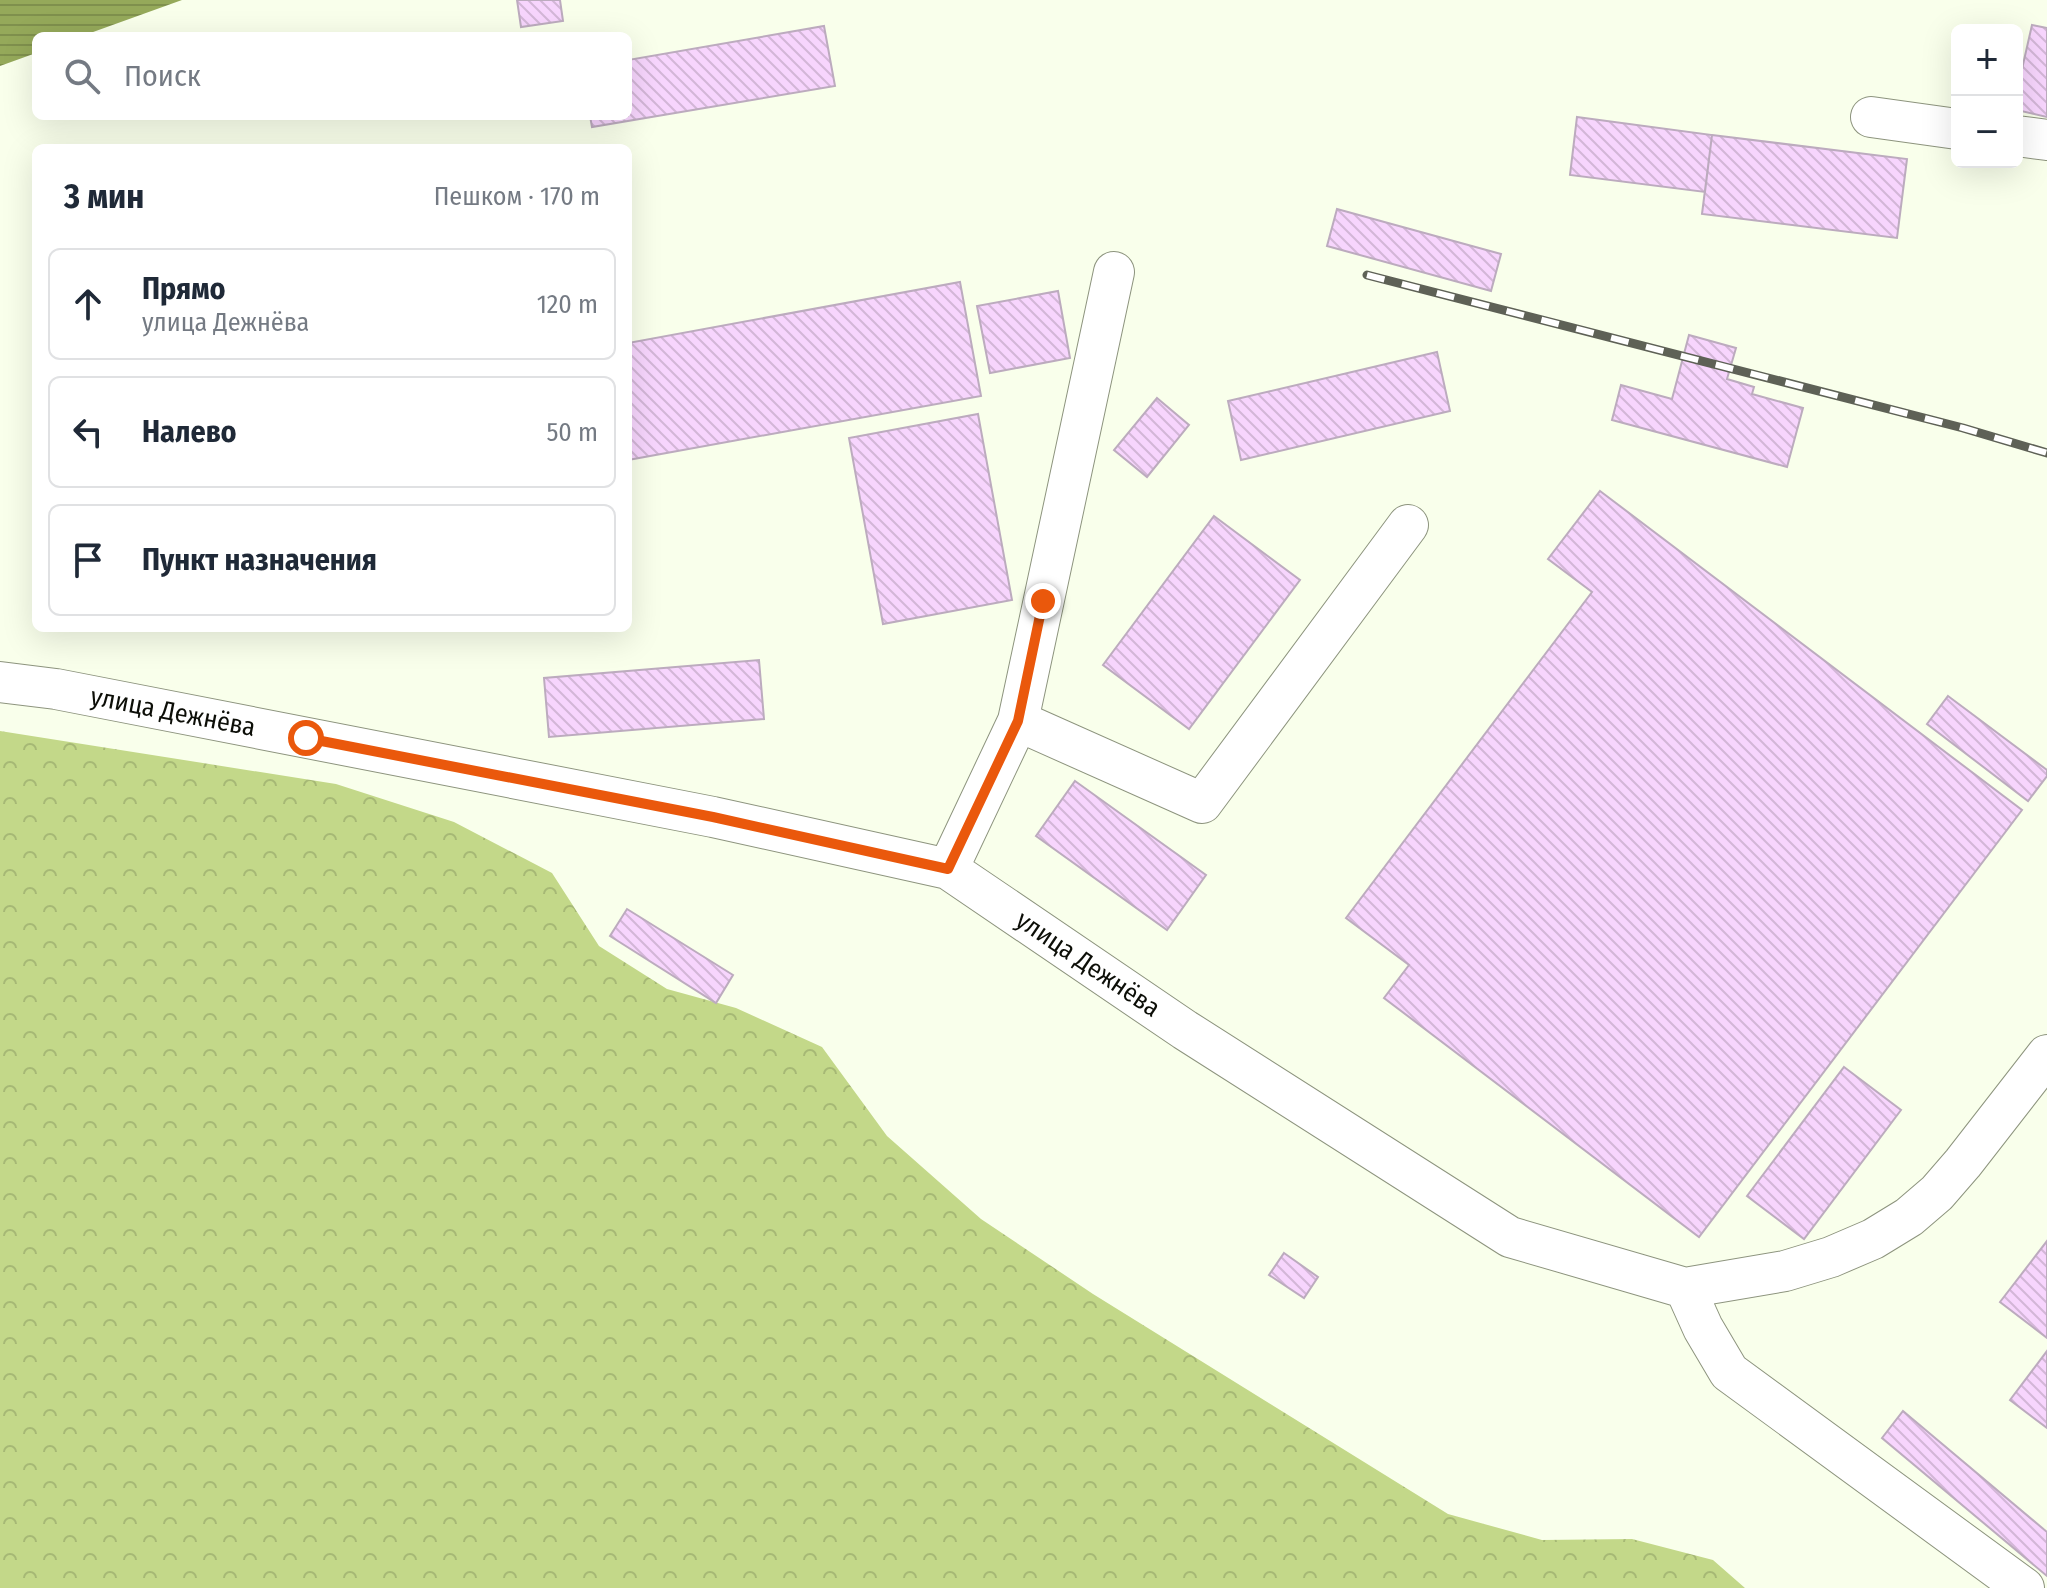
<!DOCTYPE html>
<html lang="ru">
<head>
<meta charset="utf-8">
<style>
  :root { --surface:#fff; --page:#f6f6f7; --text:#1f2937; --muted:#747a83; --line:#e0e1e3 }
  body { margin:0; font-family:"Fira Sans Condensed",sans-serif; background:var(--page); color:var(--text) }
  .controls { position:absolute; right:24px; top:24px; display:grid; overflow:hidden; border-radius:12px; box-shadow:0 8px 32px #0002 }
  .controls button { width:72px; height:72px; display:grid; place-items:center; padding:0; border:0; border-bottom:2px solid var(--line); background:var(--surface); color:var(--text); font:40px sans-serif }
  .stop { position:absolute; width:24px; height:24px; margin:-18px; border:6px solid #ea580c; border-radius:50%; background:#fff }
  .stop.end { background:#ea580c; border-color:#fff; box-shadow:0 2px 8px #0008 }
  .list { margin:0; padding:0; list-style:none }
  h2 { display:flex; justify-content:space-between; align-items:center; height:104px; margin:0; padding:0 32px; font-size:34px }
  h2 small { font-size:26px; font-weight:400; color:var(--muted) }
  .list li { display:grid; grid-template-columns:52px 1fr auto; gap:24px; align-items:center; box-sizing:border-box; height:112px; margin:0 16px 16px; padding:0 16px; border:2px solid var(--line); border-radius:12px }
  .list b { display:block; font-size:30px; white-space:nowrap }
  .list p { margin:0; font-size:26px; white-space:nowrap; color:var(--muted) }
  .list em { font-size:26px; font-style:normal; color:var(--muted) }
  .icon { flex:none; width:44px; height:44px; fill:none; stroke:currentColor; stroke-width:2; stroke-linecap:round; stroke-linejoin:round }
  .map { position:relative; flex:none; width:2047px; height:1588px; overflow:hidden }
  .search { position:absolute; background:var(--surface); box-shadow:0 8px 32px #0002; left:32px; top:32px; width:600px; height:88px; display:flex; align-items:center; gap:20px; box-sizing:border-box; padding:0 28px; border-radius:12px; color:var(--muted); font-size:30px }
  .panel { position:absolute; background:var(--surface); box-shadow:0 8px 32px #0002; left:32px; top:144px; width:600px; height:488px; border-radius:12px }
  .map>svg:first-child { display:block }
</style>
</head>
<body>
<div class="map">
<svg width="2047" height="1588" viewBox="0 0 2047 1588">
  <defs>
    <pattern id="forest-crowns" width="20" height="18" patternUnits="userSpaceOnUse" patternTransform="scale(2)"><rect width="20" height="18" fill="#c3d889"/><path d="M2 6a3 3 0 1 1 6 0M12 15a3 3 0 1 1 6 0" fill="none" stroke="#a6b875"/></pattern>
    <pattern id="water-rules" width="6" height="5" patternUnits="userSpaceOnUse" patternTransform="scale(2)"><rect width="6" height="5" fill="#95a95a"/><path d="M0 2.5h6" fill="none" stroke="#7f904d"/></pattern>
    <pattern id="building-back-hatch" width="6" height="6" patternUnits="userSpaceOnUse" patternTransform="scale(2)"><rect width="6" height="6" fill="#f7d5fd"/><path d="M-1 5l2 2M0 0l6 6M5-1l2 2" fill="none" stroke="#d3b6d7"/></pattern>
  </defs>
  <rect width="100%" height="100%" fill="#f9ffeb"/>
  <path fill="url(#forest-crowns)" d="M0,731l336,53 118,38 98,51 47,73 68,43 69,19 86,39 65,89 94,83 112,75 355,220 94,26 90,-1 81,21 32,28h-1745z"/>
  <path fill="url(#water-rules)" d="M0,0h182l-100,36h-46v17l-36,13z"/>
  <path fill="url(#building-back-hatch)" stroke="#bcabbe" stroke-width="2" d="M517,0h43l3,21 -42,6z
    M2032,25l15,3v89l-30,-7v-19z
    M824,26l11,60 -243,41 -2,-11h38v-56z
    M1577,117l135,18 -7,57 -135,-17z
    M1712,135l195,24 -10,79 -195,-24z
    M1337,209l164,45 -10,37 -164,-45z
    M960,282l21,114 -353,64v-117z
    M1058,291l12,67 -80,15 -13,-67z
    M1689,335l47,13 -9,31 27,8 -2,7 51,14 -16,59 -175,-47 9,-35 51,14z
    M1437,352l13,59 -209,49 -13,-59z
    M1157,398l32,27 -42,52 -33,-27z
    M978,414l34,186 -129,24 -34,-186z
    M1600,491l422,319 -323,427 -315,-239 25,-33 -63,-47 246,-326 -44,-33z
    M1214,516l86,64 -111,149 -86,-64z
    M759,660l5,59 -215,18 -5,-59z
    M1948,696l99,74v6l-19,25 -101,-77z
    M1075,781l131,94 -39,55 -131,-94z
    M627,909l106,66 -17,28 -106,-67z
    M1844,1067l57,43 -97,129 -57,-43z
    M2047,1241v97l-47,-36z
    M1284,1253l34,24 -14,21 -35,-23z
    M2047,1351v77l-37,-28z
    M1903,1411l144,121v44l-165,-138z"/>
  <g fill="none" stroke-linecap="round" stroke-linejoin="round">
    <defs>
      <path id="minor" d="M1871,117l86,12
        M2017,136l30,4
        M0,682l56,7 657,128 235,52 237,161 325,207 175,51 100,-17 46,-14 42,-18 36,-22 28,-24 26,-30 84,-108
        M1018,721l184,82 206,-278
        M948,869l70,-148 96,-449
        M1685,1288l18,40 26,44 295,216"/>
    </defs>
    <use href="#minor" stroke="#8d947e" stroke-width="42"/>
    <use href="#minor" stroke="#fff" stroke-width="40"/>
    <defs>
      <path id="rail" d="M1367,275l596,153 84,25"/>
    </defs>
    <use href="#rail" stroke="#5e6156" stroke-width="9"/>
    <use href="#rail" stroke="#fff" stroke-width="6" stroke-dasharray="18" stroke-linecap="butt"/>
  </g>
  <g fill="none" stroke-linecap="round" stroke-linejoin="round">
    <path stroke="#ea580c" stroke-width="10" d="M306,738l407,79 235,52 70,-148 25,-120"/>
  </g>
  <g text-anchor="middle" dominant-baseline="central" stroke-width="7" stroke-linejoin="round" paint-order="stroke">
    <g font-size="26" fill="#0c0e07" stroke="#fff">
      <text transform="translate(173 712) rotate(11)">улица Дежнёва</text>
      <text transform="translate(1088 964) rotate(34)">улица Дежнёва</text>
    </g>
  </g>
</svg>
<div class="controls">
<button>+</button>
<button>−</button>
</div>
<div class="stop" style="left:306px;top:738px"></div>
<div class="stop end" style="left:1043px;top:601px"></div>
<div class="search"><svg class="icon" aria-label="search" viewBox="0 0 24 24"><circle cx="10" cy="10" r="6"/><path d="M15 15l6 6"/></svg>Поиск</div>
<section class="panel">
<h2>3 мин<small>Пешком · 170 m</small></h2>
<ul class="list">
<li><svg class="icon" aria-label="ahead" viewBox="0 0 24 24"><path d="M12 20V5M6 11l6-6 6 6"/></svg><div><b>Прямо</b><p>улица Дежнёва</p></div><em>120 m</em></li>
<li><svg class="icon" aria-label="left" viewBox="0 0 24 24"><path d="M17 20v-9H6M10 6l-5 5 5 5"/></svg><div><b>Налево</b></div><em>50 m</em></li>
<li><svg class="icon" aria-label="arrive" viewBox="0 0 24 24"><path d="M6 21V4h12l-3 4 3 4H6"/></svg><div><b>Пункт назначения</b></div></li>
</ul>
</section>
</div>
</body>
</html>
